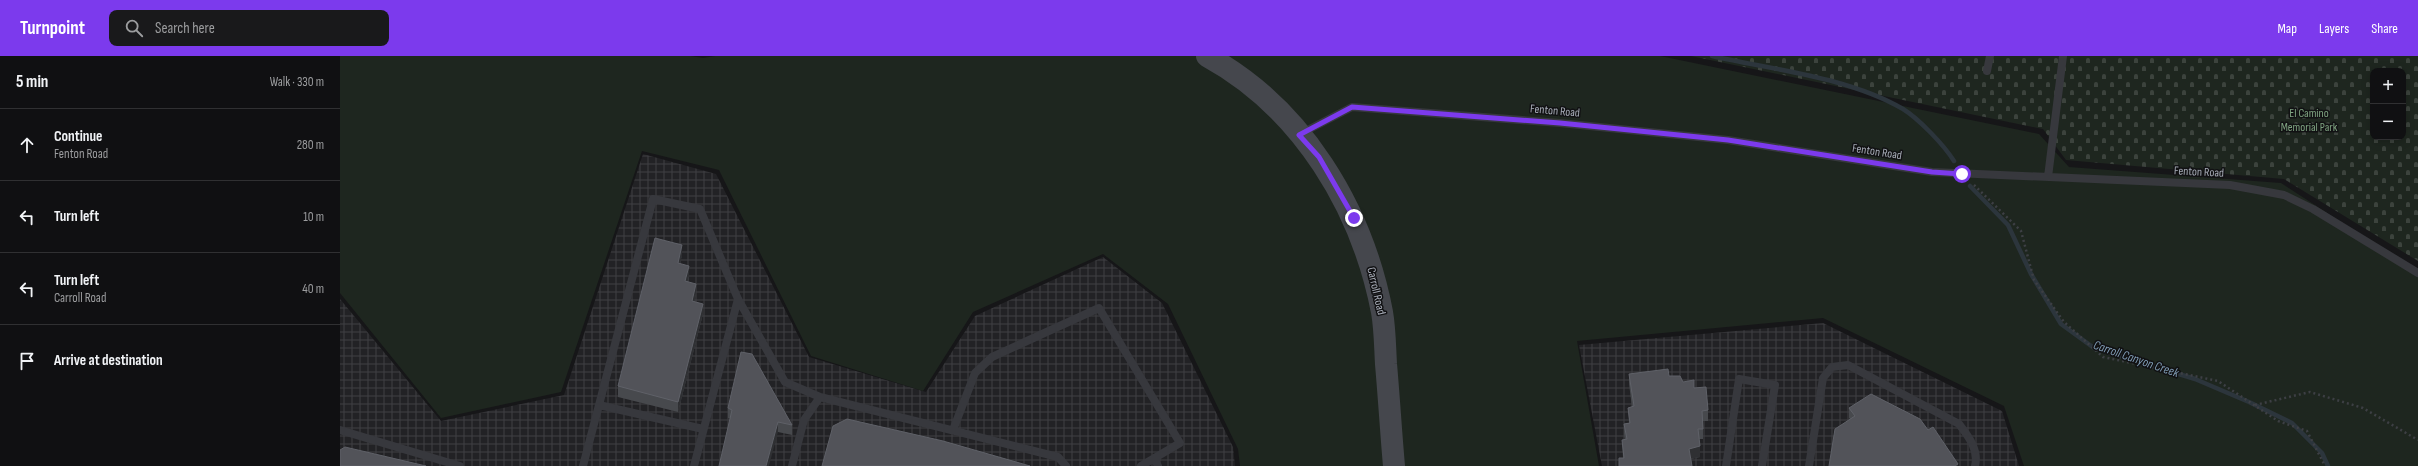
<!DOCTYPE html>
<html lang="en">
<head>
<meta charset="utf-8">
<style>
  :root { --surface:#101012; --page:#19191b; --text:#f1f3f6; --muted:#9c9d9f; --line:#303032; --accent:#7c3aed }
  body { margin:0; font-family:"Sofia Sans Condensed",sans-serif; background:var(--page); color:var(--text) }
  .controls { position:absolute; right:12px; top:12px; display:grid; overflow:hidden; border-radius:8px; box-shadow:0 2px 10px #0003 }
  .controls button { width:36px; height:36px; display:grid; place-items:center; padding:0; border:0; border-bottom:1px solid var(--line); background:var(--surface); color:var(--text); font:20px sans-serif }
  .stop { position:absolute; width:12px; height:12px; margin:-9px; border:3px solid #7c3aed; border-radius:50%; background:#fff }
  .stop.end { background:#7c3aed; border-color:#fff; box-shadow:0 1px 4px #0008 }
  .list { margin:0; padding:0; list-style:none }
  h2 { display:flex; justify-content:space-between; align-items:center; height:52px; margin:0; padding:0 16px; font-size:17px }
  h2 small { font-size:13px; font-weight:400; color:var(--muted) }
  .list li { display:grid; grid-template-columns:26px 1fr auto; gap:12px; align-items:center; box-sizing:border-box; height:72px; padding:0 16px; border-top:1px solid var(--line) }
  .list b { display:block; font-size:15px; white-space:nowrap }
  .list p { margin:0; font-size:13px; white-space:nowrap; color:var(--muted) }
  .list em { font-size:13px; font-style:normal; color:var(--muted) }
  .icon { flex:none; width:22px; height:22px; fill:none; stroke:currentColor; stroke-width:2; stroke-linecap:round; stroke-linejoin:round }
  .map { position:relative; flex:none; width:2078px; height:410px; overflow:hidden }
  header { display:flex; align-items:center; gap:24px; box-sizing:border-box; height:56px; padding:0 20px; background:var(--accent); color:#fff }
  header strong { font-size:19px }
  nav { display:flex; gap:22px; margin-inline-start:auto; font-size:14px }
  .search { width:280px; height:36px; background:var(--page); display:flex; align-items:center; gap:10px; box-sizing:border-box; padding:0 14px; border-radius:8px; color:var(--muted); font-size:15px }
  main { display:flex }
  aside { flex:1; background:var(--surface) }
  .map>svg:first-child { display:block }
</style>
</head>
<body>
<header>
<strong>Turnpoint</strong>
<div class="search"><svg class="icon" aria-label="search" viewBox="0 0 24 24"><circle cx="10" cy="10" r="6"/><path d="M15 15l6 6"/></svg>Search here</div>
<nav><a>Map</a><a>Layers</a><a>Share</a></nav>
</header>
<main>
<aside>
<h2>5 min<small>Walk · 330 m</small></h2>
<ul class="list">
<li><svg class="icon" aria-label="ahead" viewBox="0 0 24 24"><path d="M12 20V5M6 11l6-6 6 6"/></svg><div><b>Continue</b><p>Fenton Road</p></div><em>280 m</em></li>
<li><svg class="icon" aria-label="left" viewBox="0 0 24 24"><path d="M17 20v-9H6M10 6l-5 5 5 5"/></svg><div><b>Turn left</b></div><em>10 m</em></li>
<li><svg class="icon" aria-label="left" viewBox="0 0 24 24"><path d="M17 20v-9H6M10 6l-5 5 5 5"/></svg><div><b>Turn left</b><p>Carroll Road</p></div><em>40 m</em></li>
<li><svg class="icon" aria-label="arrive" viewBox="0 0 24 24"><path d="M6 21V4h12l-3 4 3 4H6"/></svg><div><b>Arrive at destination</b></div></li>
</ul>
</aside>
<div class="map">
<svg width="2078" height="410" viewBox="0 0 2078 410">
  <defs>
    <pattern id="industrial-grid" width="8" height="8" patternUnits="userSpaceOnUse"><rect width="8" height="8" fill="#222225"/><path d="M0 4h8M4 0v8" fill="none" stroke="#3f3f43"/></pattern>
    <pattern id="cemetery-stones" width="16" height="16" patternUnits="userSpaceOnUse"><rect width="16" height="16" fill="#1e261f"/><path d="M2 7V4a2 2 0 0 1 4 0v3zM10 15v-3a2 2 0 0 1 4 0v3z" fill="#3c433d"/></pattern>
  </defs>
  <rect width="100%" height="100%" fill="#161618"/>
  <path fill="url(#industrial-grid)" d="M303,98l73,20 93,183 117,35 49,-76 128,-59 59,46 71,144 2,19h-895v-167l101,122 123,-26z
    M1483,267l179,88 17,55h-417l-23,-121z"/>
  <path fill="#1e261f" d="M0,0h351l12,2 12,-2h945l379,78 30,33 212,16 137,89v194h-394l-20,-60 -181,-88 -246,23 22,125h-359l-2,-17 -70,-145 -65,-50 -130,58 -50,79 -112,-35 -92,-186 -77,-19 -81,241 -120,26 -101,-125z"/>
  <path fill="url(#cemetery-stones)" fill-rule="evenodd" d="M1351,0h727v205l-134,-82 -218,-19 -23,-31zM2033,15h30v66h-30z"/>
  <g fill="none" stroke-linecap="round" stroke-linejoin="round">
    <path stroke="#2c353c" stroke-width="4.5" d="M1372,0c62,14 136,21 191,53 16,10 41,36 51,52
      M1630,130l38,39 23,49 30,50 33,24 101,31 54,23 43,21 30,30 6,13"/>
    <path stroke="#3d3f44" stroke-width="2.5" stroke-dasharray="2 3" stroke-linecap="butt" d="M1634,129l47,46 13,49 30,42 39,35 115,24 60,40 29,10 18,35
      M1915,349l55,-13 53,16 55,32"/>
    <path stroke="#37383d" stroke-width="8" d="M1647,15l3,-15
      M962,77l50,-26 208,16 168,17 204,32 298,13 54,10 29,14 105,64
      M1708,121l15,-121
      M259,349l104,24
      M0,374l120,36
      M613,374l22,-57 17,-16 107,-49 81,135 -39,23
      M814,402l4,8
      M243,410l70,-267 47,10 38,90 47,83 35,15 238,60 8,9
      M354,410l44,-167
      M452,410l12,-46 16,-23
      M1386,410l13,-87 36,6 -13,81
      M1469,410l14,-88 9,-11 16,-2 111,59c10,13 20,26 16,42"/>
    <path stroke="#45474d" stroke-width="22" d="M867,0c95,52 155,152 175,256 3,17 3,35 4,52 3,34 5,68 8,102"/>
  </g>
  <path fill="#47494d" d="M342,199l-2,8 9,13 -1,6 8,12 -2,8 9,12 -25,98 -60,-15v-11z
    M1289,318l40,2 14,6 11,6 14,22v11h-5v18h-4l1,18 -9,2 1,7h-73v-8h4l-1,-18h3l-1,-6v-10l5,-1 -1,-15 4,-1 -3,-23z
    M388,352l64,17v10l-14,-3 -50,-14z
    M1509,352l79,22 30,36 -108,-47 -1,-1z"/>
  <path fill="#2f3033" d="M342,189v10l-4,18v-10z
    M349,210v10l-4,15v-10z
    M356,228v10l-4,17v-10z
    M363,248v10l-25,98v-10z
    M438,366v10l-9,34h-3z
    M1360,390v11l-11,2v-10z"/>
  <path fill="#525359" stroke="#5f6168" d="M315,182l27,7 -4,18 11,3 -4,15 11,3 -4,17 11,3 -25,98 -60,-16z
    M401,296l11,2 40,71 -14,-3 -12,44h-47l13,-56 -4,-2z
    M1328,313l1,7h11l3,6 11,-2v8l12,-1 2,23 -6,1 1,18h-5l2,17 -11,3 3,17h-73v-8h5l-2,-18 5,-1 -3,-15 6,-1 -2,-15 6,-2 -5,-32z
    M1531,338l49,25 8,11 5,-3 25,37 -3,2h-126l6,-37 20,-13 -6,-8z
    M507,363l96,22 87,25h-208l11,-40z
    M5,391l81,19h-86v-16z"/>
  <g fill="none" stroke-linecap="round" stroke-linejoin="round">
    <path stroke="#7c3aed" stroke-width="5" d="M1014,162l-35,-61 -20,-22 53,-28 208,16 168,17 204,32 30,2"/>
  </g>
  <g text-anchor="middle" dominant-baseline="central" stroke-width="3" stroke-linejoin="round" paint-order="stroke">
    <g font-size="12" fill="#a8adb8" stroke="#111113">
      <text transform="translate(1215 55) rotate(5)">Fenton Road</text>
      <text transform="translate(1537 96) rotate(9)">Fenton Road</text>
      <text transform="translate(1859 116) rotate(3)">Fenton Road</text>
      <text transform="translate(1036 235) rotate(77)">Carroll Road</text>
    </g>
    <g font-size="12" fill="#7fa381" stroke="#111113">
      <text x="1969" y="57">El Camino<tspan x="1969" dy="14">Memorial Park</tspan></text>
    </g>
    <g font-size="13" font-style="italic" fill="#7f9bb3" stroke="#111113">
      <text transform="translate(1796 303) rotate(19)">Carroll Canyon Creek</text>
    </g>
  </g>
</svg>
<div class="controls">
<button>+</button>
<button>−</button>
</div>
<div class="stop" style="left:1622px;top:118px"></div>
<div class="stop end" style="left:1014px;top:162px"></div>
</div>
</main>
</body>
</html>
